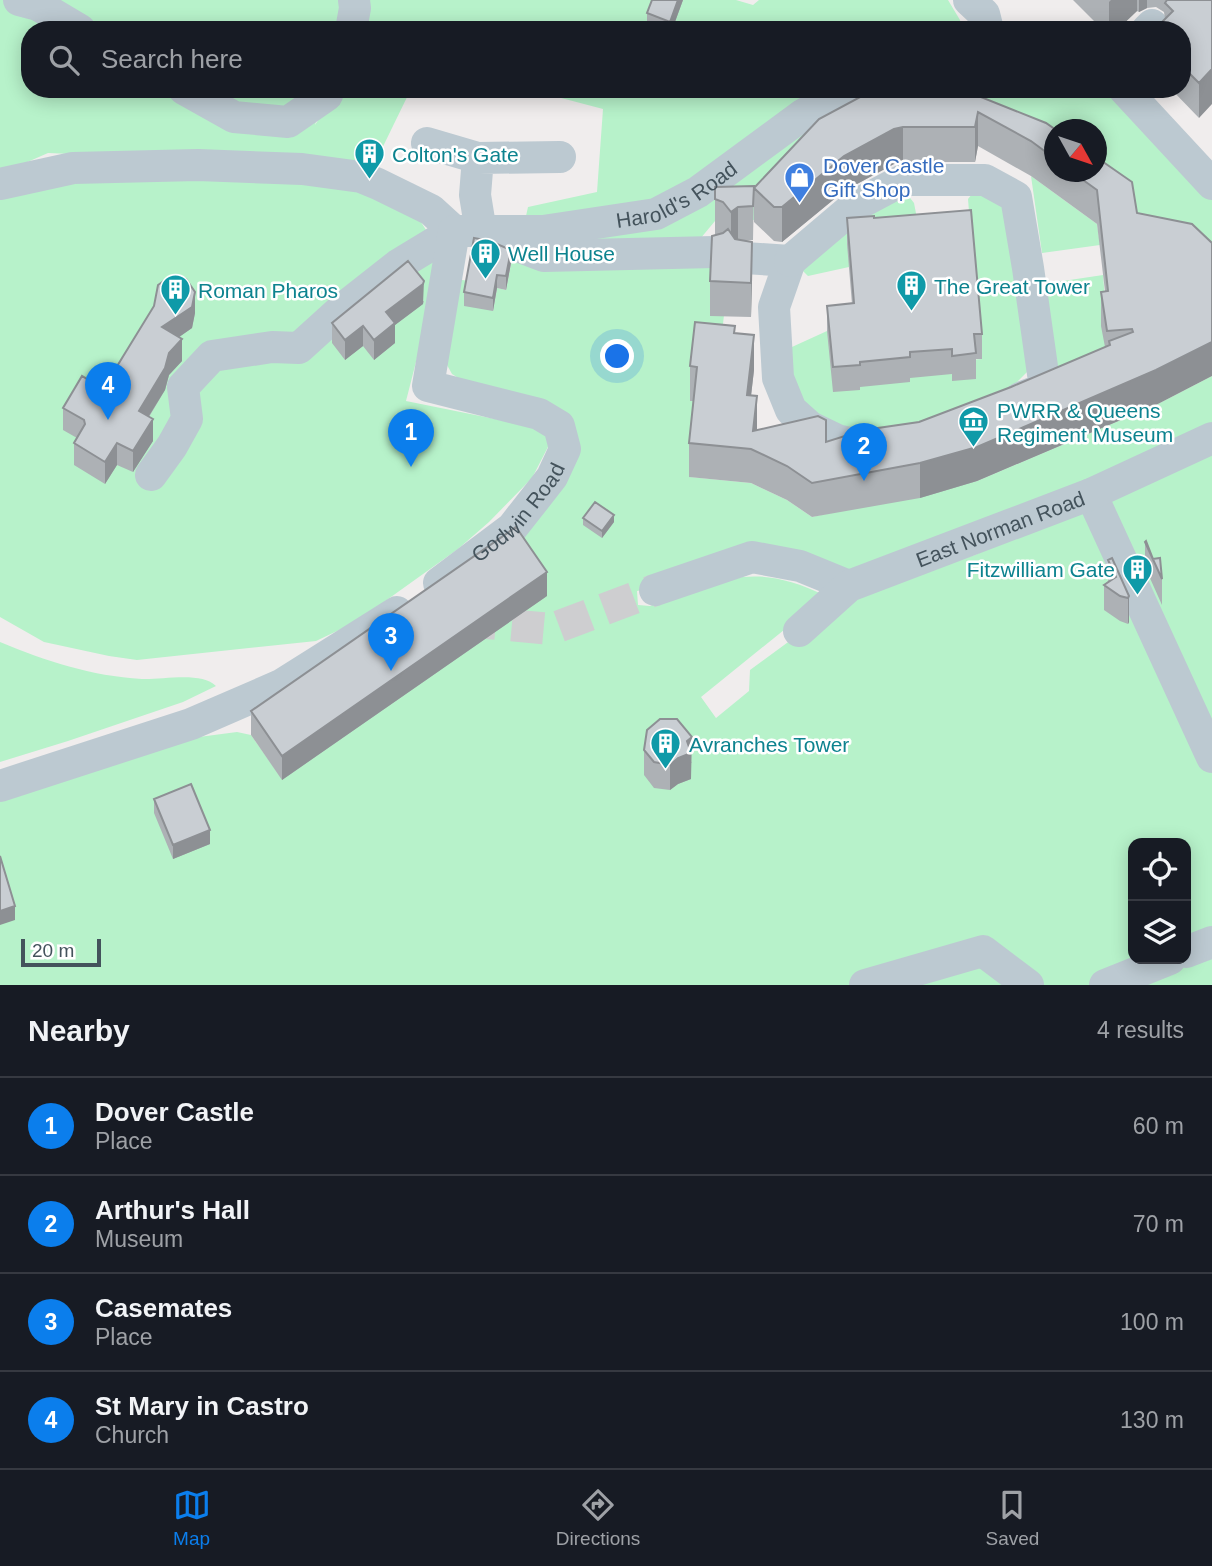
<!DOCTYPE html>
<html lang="en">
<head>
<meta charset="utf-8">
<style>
  :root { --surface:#171b24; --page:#20242c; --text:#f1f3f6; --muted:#9ea1a6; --line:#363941; --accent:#0b7eec }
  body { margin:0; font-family:Helvetica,sans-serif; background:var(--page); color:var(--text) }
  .controls { position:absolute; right:21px; bottom:21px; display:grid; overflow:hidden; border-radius:14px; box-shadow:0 4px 18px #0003 }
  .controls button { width:63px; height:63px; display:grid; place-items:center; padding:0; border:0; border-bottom:2px solid var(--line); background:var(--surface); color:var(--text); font:35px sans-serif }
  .compass { position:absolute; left:1044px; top:119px; width:63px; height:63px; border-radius:50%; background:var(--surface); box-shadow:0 4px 18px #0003; rotate:130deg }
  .scale { position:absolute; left:21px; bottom:18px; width:80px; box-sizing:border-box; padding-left:7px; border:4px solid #44535c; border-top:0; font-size:19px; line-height:24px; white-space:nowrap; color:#44535c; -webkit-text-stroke:5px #fff; paint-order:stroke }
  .you { position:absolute; left:618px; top:357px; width:24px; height:24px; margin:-18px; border:5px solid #fff; border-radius:50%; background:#1a73e8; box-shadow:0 0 0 10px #1a73e833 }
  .badge { display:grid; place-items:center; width:46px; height:46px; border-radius:50%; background:var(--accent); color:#fff; font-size:23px; font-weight:700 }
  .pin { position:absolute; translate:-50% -58px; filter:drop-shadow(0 2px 4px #0008) }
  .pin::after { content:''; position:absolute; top:37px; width:24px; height:21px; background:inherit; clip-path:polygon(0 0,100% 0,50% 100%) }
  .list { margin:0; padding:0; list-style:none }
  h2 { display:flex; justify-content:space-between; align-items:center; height:91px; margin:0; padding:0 28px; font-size:30px }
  h2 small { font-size:23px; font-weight:400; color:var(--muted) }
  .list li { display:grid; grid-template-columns:46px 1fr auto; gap:21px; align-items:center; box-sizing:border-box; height:98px; padding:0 28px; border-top:2px solid var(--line) }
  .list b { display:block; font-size:26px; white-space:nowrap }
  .list p { margin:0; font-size:23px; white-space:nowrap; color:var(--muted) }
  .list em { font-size:23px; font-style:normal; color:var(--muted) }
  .icon { flex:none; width:38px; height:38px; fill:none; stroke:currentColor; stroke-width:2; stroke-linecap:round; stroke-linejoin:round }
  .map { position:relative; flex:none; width:1212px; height:985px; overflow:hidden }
  .search { position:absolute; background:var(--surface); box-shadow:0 4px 18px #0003; left:21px; right:21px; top:21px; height:77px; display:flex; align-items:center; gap:18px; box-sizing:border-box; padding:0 24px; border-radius:28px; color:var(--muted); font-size:26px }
  .sheet { height:483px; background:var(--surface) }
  nav { display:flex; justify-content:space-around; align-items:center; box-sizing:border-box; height:98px; border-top:2px solid var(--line); background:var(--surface); font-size:19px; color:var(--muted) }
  nav a { display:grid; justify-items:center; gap:4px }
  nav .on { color:var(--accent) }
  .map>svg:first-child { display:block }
</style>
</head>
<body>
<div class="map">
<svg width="1212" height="985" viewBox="0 0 1212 985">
  <rect width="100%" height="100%" fill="#f0eded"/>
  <path fill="#b7f2ca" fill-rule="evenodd" d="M0,0h342l-2,30h-310v59h294l-9,36 23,-36h73l-38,78 -325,-14 -48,21z
    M360,0h376l17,5 6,-5h189l12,20 2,9 -605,1z
    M527,89h300l-161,109 -142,27 4,-18 69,-15 6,-83z
    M871,89h241l100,111v77l-75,-29 -41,-76v-42l-130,-4 -210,94 -41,1 -15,18 -152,4 110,-22 200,-127z
    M182,174l174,15 63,30 9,14 8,22 -7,56 -23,90 138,28 5,16 -17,33 -43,44 -31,27 -102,73 -40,19 -179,19 -28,-4 -65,-14 -44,-25v-421l30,-11z
    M1031,176l66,48 3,21 -58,8z
    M907,194l7,9 7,36 -72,28 -41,9 -6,-6 5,-19z
    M972,194l15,1 18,10 24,165 -14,14 -12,7 -129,47 -75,-26 -18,-60 46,-21 116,32 38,-4 -13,-160z
    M512,258l200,10 12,47 -5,44 -8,44 -21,74 61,6 36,17 25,17 165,-36 179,-76 56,-29v49l-41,22 -334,128 -44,-17 -156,33 1,14 12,1c71,-26 102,-46 176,-10l-125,101 15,21 33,-27 1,-21 109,-80 116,-35 237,-114v544h-1212v-190l153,-52 84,-11 14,3 31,44 234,-228 60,-98 -124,-79 -10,-18 14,-77 13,2 24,30 4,-23 9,2zM1133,843h53v116h-53z
    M1103,275l6,71 -54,44 -12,-106z
    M0,642c46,19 91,34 142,37 19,1 60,-8 74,7l-33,16 -115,39 -68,21z"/>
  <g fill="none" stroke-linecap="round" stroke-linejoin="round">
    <path stroke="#ceced0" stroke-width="32" stroke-dasharray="32 16" stroke-linecap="butt" d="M464,621l88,8 103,-39"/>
    <g stroke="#bcc9d1" stroke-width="32">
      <path d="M19,0l19,5 42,25"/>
      <path d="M969,0l15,14 4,16"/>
      <path d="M351,30l4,-22 -1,-8"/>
      <path d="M1147,30l5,-5"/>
      <path d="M184,89l50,28 54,5 39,-27 2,-6"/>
      <path d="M1124,89l88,95"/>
      <path d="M427,143l51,15"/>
      <path d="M0,184l73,-16 125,-3 104,4 59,8 17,7 53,26 23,21 -56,34 -56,44 -43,39 -27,-1 -60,9 -29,31 4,32 -15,27 -21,29"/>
      <path d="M481,232l-6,-37 3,-37 82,-1"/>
      <path d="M499,239l45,17 170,-4"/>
      <path d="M745,258l45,3 -16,46 4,71 13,32 19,17 27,13 31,7 10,-2"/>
      <path d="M790,261l66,-56 47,-25h82l31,17 12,71 17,120 -25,10"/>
      <path d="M1091,494l121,263"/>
      <path id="s1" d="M439,583l73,-55 40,-51 13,-28 -6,-23 -20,-12 -111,-28 26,-155h89l113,-17 42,-22 106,-78 43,-25"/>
      <path d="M655,590l97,-33 48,9 49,20"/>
      <path id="s2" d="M799,631l50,-45 242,-92 121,-56"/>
      <path d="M0,786l191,-62 90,-39 116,-73"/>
      <path d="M1186,952l26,-10"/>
      <path d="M865,985l118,-34 45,34"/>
      <path d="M1105,985l65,-26"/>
    </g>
  </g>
  <path fill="#adb1b5" d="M683,0l-11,30h-17l-8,-3v-14z
    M1073,0h139l-13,118 -28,-29h11v-59l-17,-11 -1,-7 -8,-5 -9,1 -8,4 -2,-1 -20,19h-14z
    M875,89l179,41v42h42l60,233 -179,76 -57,17 -108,19 -25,-17 -36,-17 -62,-6v-34l5,-42h-4v-35l45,-33 19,37 -3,26 6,35 69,11 93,-20 92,-35 94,-40 -4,-21v-34l4,-1 -8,-67 -66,-48 -53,-30 -3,16h-72l-9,2 -50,27 -62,51 -8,-1 -20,-19v-34z
    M754,186l-1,54 -9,1 8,36 -1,40 -41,-1v-35l8,-46 -3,-1v-35z
    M847,218h27l108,116v25h-6v20l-24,2v-7l-42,4v4l-50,5v3l-27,2 -6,-61v-25l25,-2 -5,-60z
    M511,263l-5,27 -9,-2 -4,23 -29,-5v-14z
    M424,301l-1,3 -28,21v18l-21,17 -11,-14 -18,14 -13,-17v-20z
    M154,306l41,7 -3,15 -13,9 3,24 -13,14 -4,15 -16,27 4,24 -20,31 -16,-7 -12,19 -31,-19v-22l3,-5 -14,-8v-22l40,-19z
    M583,518l31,4 -12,16 -19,-13z
    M1145,542l17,37v26l-17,-38z
    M1108,560l21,36v26l-1,2 -8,-3 -16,-11v-25l4,-4z
    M547,596l-265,184 -31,-45v-24z
    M644,750l48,12 -1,1v16l-13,5 -8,6 -16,-2 -10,-13z
    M154,799l56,45 -37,15 -19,-46z"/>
  <path fill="#8d9094" d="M678,0h5l-11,30h-2v-8z
    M1111,0h26v11l-20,19h-8v-28z
    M1139,0h8v8l-8,4z
    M1212,69v35l-13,14v-35z
    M978,112v34l-3,16v-35z
    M903,127v35l-9,2 -50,27 -62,51v-35l62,-51 50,-27z
    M738,207v34l-7,6v-35z
    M752,242v35l-1,40v-34z
    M511,250v13l-5,27v-14z
    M497,275v13l-4,23v-13z
    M424,281l-1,23 -28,21v18l-21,17v-20l12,-28z
    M195,292v21l-3,15 -30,21v-22z
    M363,326v20l-18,14v-20z
    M754,335v35l-7,60v-35z
    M182,339v22l-13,14 -4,15 -26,42v-21l30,-58z
    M1212,342v34l-56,29 -179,76 -57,17v-35z
    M757,396v35h-4z
    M153,419v22l-20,31v-21z
    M117,443v22l-12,19v-22z
    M614,515v7l-12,16v-7z
    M547,572v24l-265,184v-24z
    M1129,596v26l-1,2v-26z
    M692,737l-1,42 -13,5 -8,6v-25l17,-24z
    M210,830v14l-37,15v-14z
    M15,906v14l-15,5v-14z"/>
  <path fill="#c9ced3" stroke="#8d9094" stroke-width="2" d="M652,0h26l-8,22 -23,-9z
    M1167,0h45v69l-13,14 -17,-17v-36h-28l19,-19 -8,-8z
    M875,89h77l14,2 80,32 10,7h-2v28l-23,-17 -53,-29 -3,15h-72l-9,2 -50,27 -62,51h-8l-20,-19 65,-69z
    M1096,157l36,25 5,31 55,11 20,19v99l-56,28 -179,77 -57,16 -108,20 -25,-17 -36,-17 -62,-6 8,-76 -7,-1 5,-44 40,4 -1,7 20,2 -7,60 10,1 -4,35 65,-15 8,4v22l38,-12 55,-8 92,-35 99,-42 -1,-4 24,-9 -1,-3 -25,2 -6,-39 7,-1 -11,-101 -25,-18h24z
    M754,186l-1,20 -15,1 -7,5 -8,-10 -8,-3v-12z
    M971,210l11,124h-8l2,19 -24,3v-7l-42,3v5l-50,5v3l-27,2 -6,-61 27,-3 -7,-85 27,-2v2z
    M728,229l7,10 17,3 -1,41 -41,-2 2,-45 11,-3z
    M474,238l16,3 21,9 -5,26 -9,-1 -4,23 -29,-6z
    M408,261l16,20 -1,3 -37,28 9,11 -21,17 -11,-14 -18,14 -13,-17z
    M171,276l15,3 9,13 -3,15 -30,20 20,12 -13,14 -4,15 -26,43 14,8 -20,32 -16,-8 -12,19 -31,-19 11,-19 -1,-4 -21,-12 19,-32 21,13 51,-83 4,-21z
    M595,502l19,13 -12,16 -19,-13z
    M516,527l31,45 -265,184 -31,-45z
    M1146,541l7,18 7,-1 2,21 -17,-37z
    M1112,558l17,38 -1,2 -8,-2 -16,-11 12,-8 -8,-17z
    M660,719h17l15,18 -5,4 4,12 -13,5 -8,7 -16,-3 -10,-12 3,-20z
    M191,784l19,46 -37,15 -19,-46z
    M0,856l15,50 -15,5z"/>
  <defs>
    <symbol id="building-pin" viewBox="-11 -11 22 30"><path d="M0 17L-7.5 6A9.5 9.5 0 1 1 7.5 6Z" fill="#0f9aa8" stroke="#fff"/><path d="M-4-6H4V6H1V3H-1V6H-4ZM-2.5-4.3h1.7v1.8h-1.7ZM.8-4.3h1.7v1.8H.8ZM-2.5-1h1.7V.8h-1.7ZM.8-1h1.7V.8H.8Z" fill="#fff"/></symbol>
    <symbol id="shop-pin" viewBox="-11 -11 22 30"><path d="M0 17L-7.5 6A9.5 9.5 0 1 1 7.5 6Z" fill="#3f7fe0" stroke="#fff"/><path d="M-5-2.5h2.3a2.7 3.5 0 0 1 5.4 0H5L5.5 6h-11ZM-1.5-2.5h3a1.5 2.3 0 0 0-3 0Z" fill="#fff"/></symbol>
    <symbol id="museum-pin" viewBox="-11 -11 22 30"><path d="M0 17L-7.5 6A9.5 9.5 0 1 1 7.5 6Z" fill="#0f9aa8" stroke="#fff"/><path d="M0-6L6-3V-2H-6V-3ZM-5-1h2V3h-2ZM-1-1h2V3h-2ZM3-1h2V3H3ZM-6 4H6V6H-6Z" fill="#fff"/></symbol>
  </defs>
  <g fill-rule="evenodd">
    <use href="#building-pin" x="352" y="136" width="35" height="47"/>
    <use href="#shop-pin" x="782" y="160" width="35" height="47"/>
    <use href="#building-pin" x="468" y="236" width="35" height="47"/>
    <use href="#building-pin" x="894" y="268" width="35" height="47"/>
    <use href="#building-pin" x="158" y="272" width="35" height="47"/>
    <use href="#museum-pin" x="956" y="404" width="35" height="47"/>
    <use href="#building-pin" x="1120" y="552" width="35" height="47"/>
    <use href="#building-pin" x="648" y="726" width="35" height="47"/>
  </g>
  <g text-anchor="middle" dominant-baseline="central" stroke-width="5" stroke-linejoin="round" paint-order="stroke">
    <g font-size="21" fill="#0d838f" stroke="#fff" text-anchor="start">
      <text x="392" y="154">Colton's Gate</text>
      <text x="508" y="253">Well House</text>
      <text x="934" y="286">The Great Tower</text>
      <text x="198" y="290">Roman Pharos</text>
      <text x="997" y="410">PWRR &amp; Queens<tspan x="997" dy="24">Regiment Museum</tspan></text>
      <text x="1115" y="569" text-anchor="end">Fitzwilliam Gate</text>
      <text x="689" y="744">Avranches Tower</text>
    </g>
    <g font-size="21" fill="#366cbe" stroke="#fff" text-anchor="start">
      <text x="823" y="165">Dover Castle<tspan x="823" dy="24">Gift Shop</tspan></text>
    </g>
    <g font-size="21" fill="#44535c" stroke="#fff">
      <text stroke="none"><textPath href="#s1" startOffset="735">Harold's Road</textPath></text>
      <text stroke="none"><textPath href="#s1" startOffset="107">Godwin Road</textPath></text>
      <text stroke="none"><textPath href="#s2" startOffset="229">East Norman Road</textPath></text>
    </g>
  </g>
</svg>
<div class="controls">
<button><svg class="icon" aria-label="locate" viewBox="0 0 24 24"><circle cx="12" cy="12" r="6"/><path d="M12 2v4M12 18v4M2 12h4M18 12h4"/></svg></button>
<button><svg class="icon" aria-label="layers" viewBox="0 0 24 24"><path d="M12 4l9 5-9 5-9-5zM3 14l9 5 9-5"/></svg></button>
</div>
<svg class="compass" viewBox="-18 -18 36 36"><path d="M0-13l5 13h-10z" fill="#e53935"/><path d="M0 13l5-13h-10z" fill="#9ea1a6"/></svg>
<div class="scale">20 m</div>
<div class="you"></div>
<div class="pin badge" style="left:411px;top:467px">1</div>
<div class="pin badge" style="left:864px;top:481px">2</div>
<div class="pin badge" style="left:391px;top:671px">3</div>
<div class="pin badge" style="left:108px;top:420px">4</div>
<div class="search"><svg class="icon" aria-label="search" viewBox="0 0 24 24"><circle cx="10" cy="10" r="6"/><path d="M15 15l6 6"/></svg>Search here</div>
</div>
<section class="sheet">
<h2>Nearby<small>4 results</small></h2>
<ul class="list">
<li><span class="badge">1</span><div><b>Dover Castle</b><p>Place</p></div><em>60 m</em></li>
<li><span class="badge">2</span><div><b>Arthur's Hall</b><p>Museum</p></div><em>70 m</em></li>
<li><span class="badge">3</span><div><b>Casemates</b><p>Place</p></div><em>100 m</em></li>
<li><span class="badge">4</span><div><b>St Mary in Castro</b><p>Church</p></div><em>130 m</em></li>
</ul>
</section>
<nav>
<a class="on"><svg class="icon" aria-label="map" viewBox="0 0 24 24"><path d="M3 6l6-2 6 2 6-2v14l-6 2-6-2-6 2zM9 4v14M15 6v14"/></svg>Map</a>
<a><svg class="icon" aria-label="directions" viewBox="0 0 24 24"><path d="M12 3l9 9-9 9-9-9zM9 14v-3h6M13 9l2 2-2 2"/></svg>Directions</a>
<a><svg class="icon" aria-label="saved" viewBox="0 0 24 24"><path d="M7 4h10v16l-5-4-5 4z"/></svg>Saved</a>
</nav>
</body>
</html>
